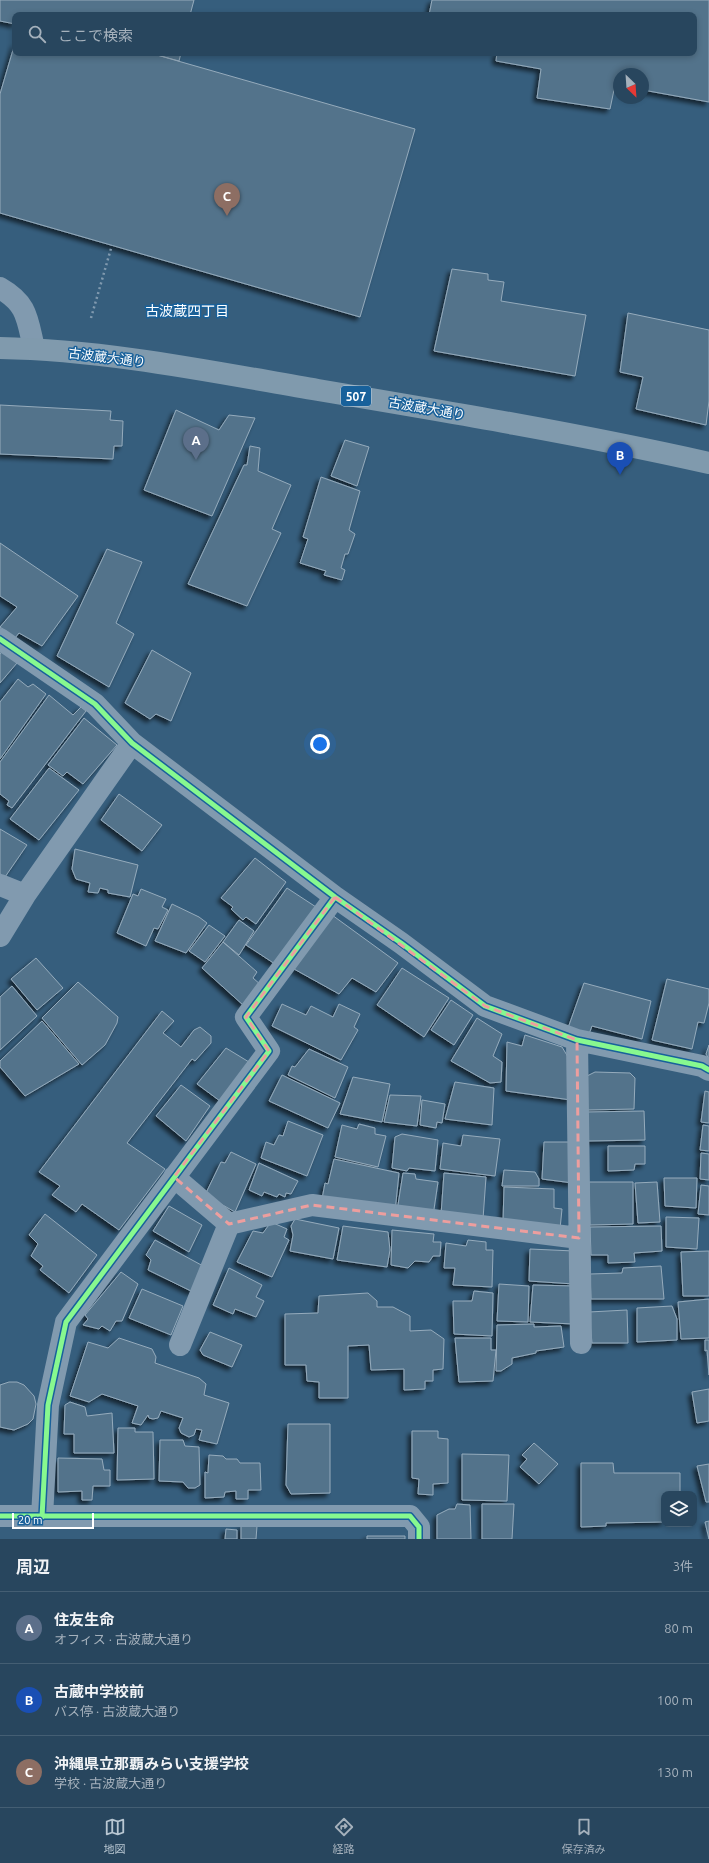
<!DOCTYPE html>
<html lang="ja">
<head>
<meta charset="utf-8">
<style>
  :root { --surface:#28465e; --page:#304d64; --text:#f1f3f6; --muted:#a5b1bc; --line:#445e73; --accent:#b9c7d2 }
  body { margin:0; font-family:Ubuntu,"Noto Sans JP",sans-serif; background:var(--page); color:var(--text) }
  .controls { position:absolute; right:12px; bottom:12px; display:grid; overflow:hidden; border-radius:8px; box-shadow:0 2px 6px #0003 }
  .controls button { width:36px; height:36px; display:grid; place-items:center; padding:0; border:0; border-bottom:1px solid var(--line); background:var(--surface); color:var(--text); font:20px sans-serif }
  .compass { position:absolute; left:613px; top:68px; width:36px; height:36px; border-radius:50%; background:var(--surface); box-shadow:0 2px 6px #0003; rotate:155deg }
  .scale { position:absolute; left:12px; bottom:10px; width:82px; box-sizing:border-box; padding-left:4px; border:2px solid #fff; border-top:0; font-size:11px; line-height:14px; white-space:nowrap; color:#fff; -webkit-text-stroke:3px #18619b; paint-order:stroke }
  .you { position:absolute; left:320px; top:744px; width:14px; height:14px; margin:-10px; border:3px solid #fff; border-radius:50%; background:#1a73e8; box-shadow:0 0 0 6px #1a73e833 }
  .badge { display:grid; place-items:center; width:26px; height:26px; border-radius:50%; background:var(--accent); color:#fff; font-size:13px; font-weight:700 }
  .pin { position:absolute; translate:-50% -33px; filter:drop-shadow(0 1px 2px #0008) }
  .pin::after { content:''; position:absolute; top:21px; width:14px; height:12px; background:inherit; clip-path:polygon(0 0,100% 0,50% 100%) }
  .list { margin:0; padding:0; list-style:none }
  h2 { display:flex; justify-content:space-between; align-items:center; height:52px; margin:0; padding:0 16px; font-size:17px }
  h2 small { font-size:13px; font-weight:400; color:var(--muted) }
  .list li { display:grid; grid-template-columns:26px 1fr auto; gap:12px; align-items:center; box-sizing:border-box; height:72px; padding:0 16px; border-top:1px solid var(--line) }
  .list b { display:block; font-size:15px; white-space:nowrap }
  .list p { margin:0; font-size:13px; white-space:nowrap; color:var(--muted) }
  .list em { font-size:13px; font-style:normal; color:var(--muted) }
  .icon { flex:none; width:22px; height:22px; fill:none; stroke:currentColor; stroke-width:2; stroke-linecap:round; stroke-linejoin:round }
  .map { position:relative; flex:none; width:709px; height:1539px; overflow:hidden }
  .search { position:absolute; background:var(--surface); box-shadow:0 2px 6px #0003; left:12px; right:12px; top:12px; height:44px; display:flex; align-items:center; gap:10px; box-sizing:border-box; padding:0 14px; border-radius:8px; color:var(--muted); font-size:15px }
  .sheet { height:268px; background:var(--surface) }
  nav { display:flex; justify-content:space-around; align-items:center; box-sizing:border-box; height:56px; border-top:1px solid var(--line); background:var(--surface); font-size:11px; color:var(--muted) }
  nav a { display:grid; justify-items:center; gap:2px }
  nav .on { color:var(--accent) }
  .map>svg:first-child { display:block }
</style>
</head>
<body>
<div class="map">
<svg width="709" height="1539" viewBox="0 0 709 1539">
  <defs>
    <filter id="shadow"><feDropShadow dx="-3.5" dy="3.5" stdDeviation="2" flood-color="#0009"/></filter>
  </defs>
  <rect width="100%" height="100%" fill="#365e7d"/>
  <path fill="#53738b" stroke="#95abbc" filter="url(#shadow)" d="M0,0h194l-4,15h-175v9l-15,-3z
    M432,0h277v102l-66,-12v-16h-24v12l-4,-1 -5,24 -73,-11 4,-29 -45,-8 1,-8h197v-38h-265z
    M15,43v10h135l265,76 -55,188 -360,-104v-119z
    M150,53h31l-2,8z
    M452,269l36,5v6l16,2 -3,19 85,14 -11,61 -141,-25z
    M628,313l81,17v71l-3,24 -70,-16 7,-32 -23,-5z
    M0,405l111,6 -1,9 13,1 -1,25h-8l-1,13 -113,-5z
    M176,410l43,20 10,-15 26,3 -43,98 -68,-26z
    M345,440l24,7 -12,39 -26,-10z
    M250,446l10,2 -2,23 33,14 -19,44 9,4 -34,73 -59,-22 56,-119h3z
    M321,477l39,14 -11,39 6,4 -7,20h-3l-4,14 4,2 -3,10 -18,-5 2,-4 -26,-8 8,-24 -5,-2z
    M0,543l78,53 -36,50 -23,-13 -4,5 -15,-11 17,-20 -17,-11z
    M107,549l35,13 -26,61 18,11 -25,53 -52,-31z
    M3,650l14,13 -17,20v-29z
    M152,650l39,23 -20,48 -15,-7 -6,5 -25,-16z
    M18,679l10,8 5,-3 13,10 -46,65v-57z
    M49,695l24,20 8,-8 5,4 -74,97 -5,-3 2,-4 -9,-7v-32z
    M84,718l33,27 -34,39 -16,-12 -4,4 -15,-11z
    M49,768l30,22 -40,50 -29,-21z
    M119,794l43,31 -20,26 -41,-31z
    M0,829l27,16 -22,32 -5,-3z
    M75,849l63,16 -8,32 -22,-4v-3l-8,-2 -2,5 -10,-1 2,-9 -14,-4 -4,-10z
    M255,858l31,24 -30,42 -10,-7 -3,3 -12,-11 2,-2 -12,-9z
    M287,888l29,19 -41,57 -29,-19z
    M141,889l25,10 -4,8 6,3 -10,19 -4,-1 -8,18 -29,-13 16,-39 5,2z
    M172,904l27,13 8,6 -21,30 -31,-12z
    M332,915l66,48 -22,29 -24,-14 -13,16 -45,-25z
    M239,920l15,11 -15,24 -16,-13z
    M209,925l16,11 -20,26 -16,-11z
    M223,942l34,30 -4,6 8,7 -18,20 -41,-37z
    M36,958l27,30 -26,22 -26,-31z
    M402,968l47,30 -25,39 -47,-32z
    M667,979l42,10v14l-5,20 -6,-1 -6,27 -40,-9z
    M78,982l40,35 -1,6 -12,22 -23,20 -40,-47z
    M584,983l67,18 -9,38 -50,-13 -3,8 -21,-6z
    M12,986l25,30 -37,34v-53z
    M451,1000l22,15 -19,30 -23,-15z
    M282,1004l24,11 5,-9 22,11 6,-13 21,10 -6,13 4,3 -17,30 -69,-34z
    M162,1011l12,10 -11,12 18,14 13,-17 6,-3 11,9v7l-16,18 -3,-2 -65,84 38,26 -46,61 -37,-26 -6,8 -24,-17 8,-9 -21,-14z
    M477,1018l25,16 -9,22 9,6 -1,20 -11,1 -39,-22z
    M42,1021l37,43 -54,32 -25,-29v-6z
    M525,1035l37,12 9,15v38l-65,-9 1,-49 15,4z
    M709,1045v14l-3,-5z
    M226,1048l23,14 -29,39 -23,-17z
    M309,1049l39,18 -13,31 -47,-23 4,-9 3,1z
    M595,1072l35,1 5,5 -1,31 -47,1v-34z
    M282,1075l58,28 -12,25 -59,-27z
    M353,1077l37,7 -8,38 -42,-8z
    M455,1082l39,6 -2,37 -47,-6z
    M181,1085l29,21 -24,35 -30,-25z
    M705,1091l4,1v31l-8,-1z
    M390,1095l31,1 -4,30 -33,-4z
    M422,1100l23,4 -3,19 -5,-1 -1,6 -16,-3z
    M644,1111l1,29 -57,1 -2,-29z
    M288,1121l35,14 -16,41 -46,-18 5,-16 8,3 5,-10 4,1z
    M359,1124l16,4v6l11,2 -8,31 -43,-10 7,-32 15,4z
    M703,1125l6,1v25l-9,-1z
    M402,1134l36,6 -3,31 -26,-3 -2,3 -15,-3 3,-31z
    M463,1135l37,4 -5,37 -55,-7 3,-26 18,3z
    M544,1142h30l-1,41 -31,-4z
    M608,1146h37v18h-10l-1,6 -26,1z
    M231,1152l25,12 -21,48 -30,-17 16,-33 4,1z
    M701,1153l8,1v26l-9,-1z
    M334,1159l65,14 -4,39 -73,-13 3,-16 3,1z
    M259,1163l39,18 -7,13 -5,-1 -1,4 -6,-3 -2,3 -13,-5 -2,4 -13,-6z
    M504,1170l31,2 4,7v7h-37z
    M403,1173l12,1 1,5 22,3 -5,34 -36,-5z
    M444,1173l42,4 -3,42 -42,-4z
    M664,1178h33l-1,30 -31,-2z
    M589,1182h44v42l-43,1z
    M657,1182l3,40 -22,1 -3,-40z
    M701,1185l8,1v29l-11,-1z
    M504,1187l50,2v19l8,1 -2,20 -57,-6z
    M169,1206l33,19 -13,27 -36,-21z
    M45,1214l52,41 -28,38 -29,-23 3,-4 -12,-10 7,-12 -9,-9z
    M666,1217l33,1 -2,31 -31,-2z
    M295,1219l44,9 -6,31 -43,-8 3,-16 -2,-9z
    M271,1222l16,7 -3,8 5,3 -17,37 -35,-15 16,-31 10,2z
    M343,1226l45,6 2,18 -3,17 -50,-7z
    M661,1226l1,25 -28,2 1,9 -27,1v-8h-17l-1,-28z
    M392,1230l42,4 -1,8h8l-1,14h-7l-4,6 -14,-1 -7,7 -17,-3z
    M155,1240l50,27 -12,25 -45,-22 3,-10 -5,-5z
    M468,1240l18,2v8h7l-1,37 -39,-2 2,-17h-11l2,-25 20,3z
    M530,1249l44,2v33l-45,-3z
    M709,1251v45h-26l-2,-44z
    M661,1266l3,33h-73l-1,-25 32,-1 1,-5z
    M229,1268l33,17 -6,12 8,4 -8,16 -21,-8 -2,5 -20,-9z
    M121,1272l17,12 -16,37h-6l-6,10 -8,-5 -3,3 -16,-4 5,-6 -3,-4z
    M499,1284l30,2 -1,36 -31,-1z
    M533,1285l42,1 -1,38 -44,-2z
    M142,1289l41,17 -12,29 -42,-17z
    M474,1291l19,2 -1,43 -38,-2 -1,-33h19z
    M368,1293l9,8v6h16l17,9v15l21,-1 13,9 -1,30 -10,1v11h-8v8l-21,1v-21l-33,1 -2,-25 -21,1v52h-29v-16l-12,-1 -1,-16h-21v-51l33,-1 1,-17z
    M709,1299v39l-28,1 -3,-37z
    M672,1306l5,13v21l-40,2v-34z
    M627,1310l1,33h-36l-3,-31z
    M534,1324v3l27,-1 3,21 -28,4v2l-24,5v6l-11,7h-5l1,-46z
    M210,1332l32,13 -10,22 -29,-12 -3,-5z
    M119,1338l33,11 4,8 -1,6 44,15 7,6 -2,11 25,8 -12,41 -18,-4 3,-10 -6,-1 -2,6 -5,2 -8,-4 -2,-5 4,-10 -22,-7 -3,7 -5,1 -4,-1 -1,-3 -7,10 -9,-2 6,-17 -36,-12 -13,8 -19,-6 18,-54 20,6z
    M455,1338h36v12h5l-3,31 -34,1z
    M705,1340h4v35l-2,-25 -2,1z
    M9,1382h8l7,3 10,11 2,8 -3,15 -5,5 -14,6 -14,-3v-42z
    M709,1389v32l-12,2 -5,-31z
    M70,1402l15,5 2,9 25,-3 2,40h-40v-19h-10l1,-29z
    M288,1424h42v69l-39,1 -5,-9z
    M118,1428h17v4h18l1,47 -37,1z
    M412,1431h26v7l10,1v44l-15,1v11l-15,-1 1,-15 -7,-1z
    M160,1440h23l2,6 14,1 1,38 -5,3h-7l-5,-6 -24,-1z
    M534,1443l24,21 -19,20 -19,-17 7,-8 -5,-4z
    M462,1454l47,1 -2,46 -45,-1z
    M209,1455l14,1 3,3h11l3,4h20l1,27h-13v9h-12v-8l-11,1 -1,5 -19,1v-26l3,1z
    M58,1458l44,1 2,11h6v16h-17l-1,14h-10v-9l-24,1z
    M581,1463h32l1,10h66v21h-16v28l-58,1v3l-25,1z
    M709,1464v38h-3l-9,-36z
    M457,1504l13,1 1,34h-34v-24l12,-6h6z
    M482,1504h32l-2,35h-30z
    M709,1521v18l-4,-17z
    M241,1526h16l-1,13h-15z
    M226,1529l11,1v9h-12z
    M367,1536h38v3h-38z"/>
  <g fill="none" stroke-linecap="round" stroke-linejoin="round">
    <path stroke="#819aaf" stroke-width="2.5" stroke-dasharray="2 3" stroke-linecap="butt" d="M91,318l21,-73"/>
    <path stroke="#819aaf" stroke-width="22" d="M0,288c28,16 27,31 34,60
      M0,639l95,65 37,39 203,154 66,46 84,63 92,34 125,26 7,4
      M0,885l25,10
      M0,936l25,-41 107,-152
      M577,1040l4,303
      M174,1177l55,47 83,-19 267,33
      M180,1345l49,-121
      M0,1516h410l9,11v12
      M42,1517l6,-112 18,-83 203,-271 -23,-34 89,-120"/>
    <path stroke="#809aad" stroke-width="22" d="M0,348c107,2 213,24 318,42 131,22 262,44 391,73"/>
    <defs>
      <path id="cycleway" d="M0,639l95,65 37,39 203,154 66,46 84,63 92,34 125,26 7,4
        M0,1516h410l9,11v12
        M42,1517l6,-112 18,-83 203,-271 -23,-34 89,-120"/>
    </defs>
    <use href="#cycleway" stroke="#18619b" stroke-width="8"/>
    <use href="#cycleway" stroke="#87f88f" stroke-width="5"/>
  </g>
  <path fill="none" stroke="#ed9e9e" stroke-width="3" stroke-dasharray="8 5" stroke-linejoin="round" d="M335,897l150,109 92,34 2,198 -267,-33 -83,19 -55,-47 95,-126 -23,-34z"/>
  <g text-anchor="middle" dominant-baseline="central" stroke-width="3" stroke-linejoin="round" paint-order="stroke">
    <rect fill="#18619b" stroke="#bad0e1" stroke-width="1" x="341" y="386" width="30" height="20" rx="3"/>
    <g font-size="12" font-weight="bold" fill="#fff">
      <text x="356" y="396">507</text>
    </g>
    <g font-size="13" fill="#fff" stroke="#18619b">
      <text transform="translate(107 357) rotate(7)">古波蔵大通り</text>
      <text transform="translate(427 408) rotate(10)">古波蔵大通り</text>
    </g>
    <g font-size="14" fill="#fff" stroke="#18619b">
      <text x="187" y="311">古波蔵四丁目</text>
    </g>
  </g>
</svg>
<div class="controls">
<button><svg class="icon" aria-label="layers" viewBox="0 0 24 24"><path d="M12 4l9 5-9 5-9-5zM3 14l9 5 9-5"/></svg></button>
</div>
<svg class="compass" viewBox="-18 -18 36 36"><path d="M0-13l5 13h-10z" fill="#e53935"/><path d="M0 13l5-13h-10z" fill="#a5b1bc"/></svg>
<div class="scale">20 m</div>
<div class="you"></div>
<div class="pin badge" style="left:196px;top:460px;background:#5c6f8a">A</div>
<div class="pin badge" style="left:620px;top:475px;background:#1a4fb4">B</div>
<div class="pin badge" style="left:227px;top:216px;background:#8d6e63">C</div>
<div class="search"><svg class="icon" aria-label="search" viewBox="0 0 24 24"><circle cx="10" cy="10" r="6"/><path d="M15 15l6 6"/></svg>ここで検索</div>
</div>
<section class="sheet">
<h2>周辺<small>3件</small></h2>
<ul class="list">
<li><span class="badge" style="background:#5c6f8a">A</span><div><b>住友生命</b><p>オフィス · 古波蔵大通り</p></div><em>80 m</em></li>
<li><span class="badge" style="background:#1a4fb4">B</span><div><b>古蔵中学校前</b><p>バス停 · 古波蔵大通り</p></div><em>100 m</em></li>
<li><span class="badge" style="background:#8d6e63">C</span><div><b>沖縄県立那覇みらい支援学校</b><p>学校 · 古波蔵大通り</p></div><em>130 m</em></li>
</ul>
</section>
<nav>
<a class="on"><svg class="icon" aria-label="map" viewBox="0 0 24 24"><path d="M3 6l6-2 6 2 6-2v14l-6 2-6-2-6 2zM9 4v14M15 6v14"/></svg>地図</a>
<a><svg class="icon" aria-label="directions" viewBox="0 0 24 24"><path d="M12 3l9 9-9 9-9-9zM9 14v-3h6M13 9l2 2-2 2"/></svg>経路</a>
<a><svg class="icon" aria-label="saved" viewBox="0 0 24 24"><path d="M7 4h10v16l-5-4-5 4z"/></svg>保存済み</a>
</nav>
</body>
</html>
